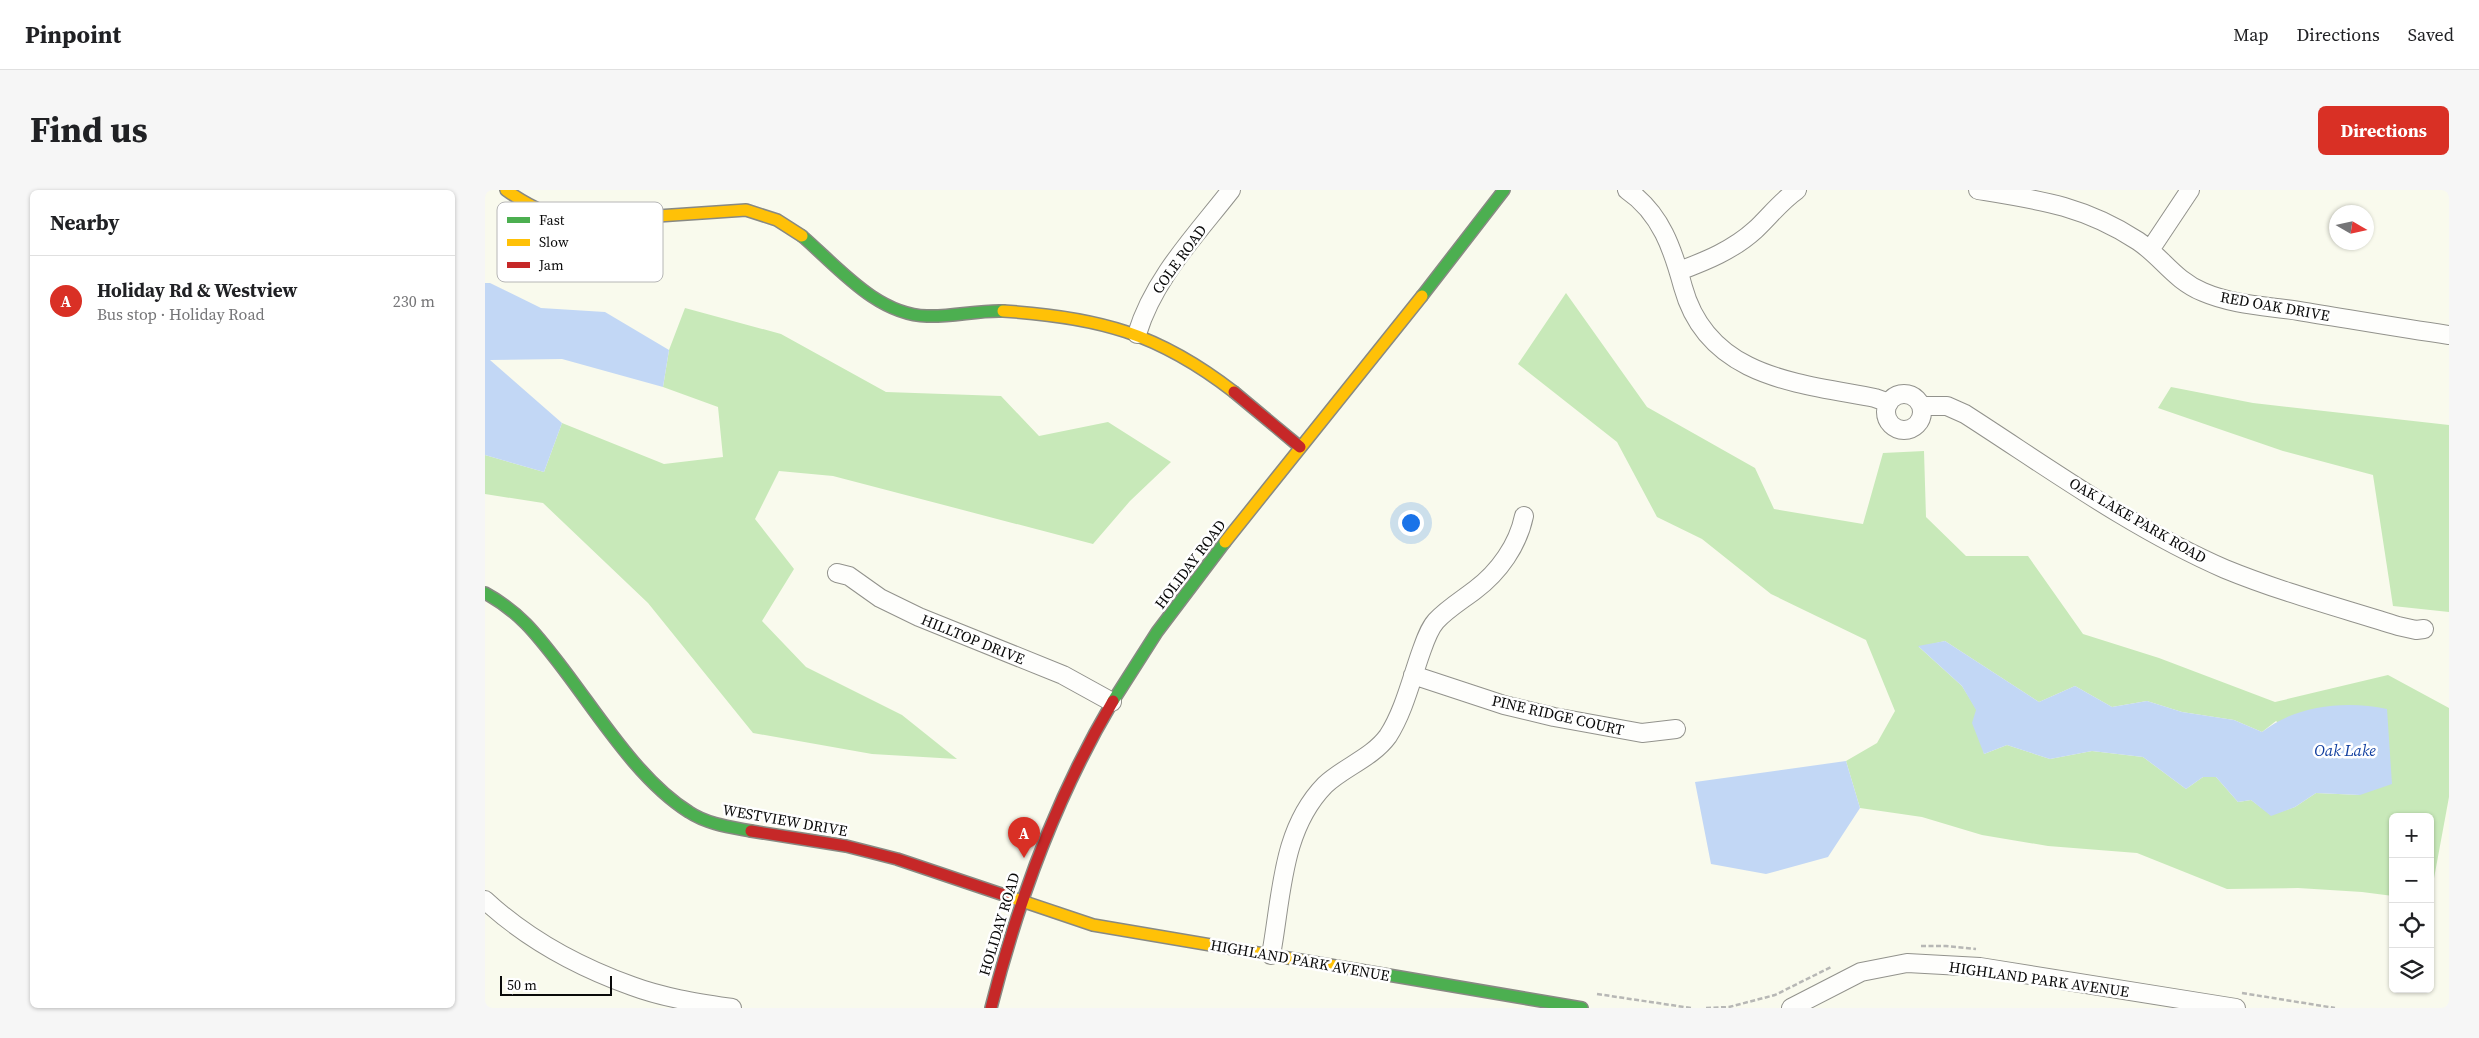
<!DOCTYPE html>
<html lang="en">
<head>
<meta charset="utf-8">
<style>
  :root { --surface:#fff; --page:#f6f6f6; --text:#202124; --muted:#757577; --line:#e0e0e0; --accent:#d93025 }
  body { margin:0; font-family:"Source Serif 4",serif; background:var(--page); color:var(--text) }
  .controls { position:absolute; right:15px; bottom:15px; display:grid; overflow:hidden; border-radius:8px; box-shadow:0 1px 4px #0004 }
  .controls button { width:45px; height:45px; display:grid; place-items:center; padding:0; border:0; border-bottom:1px solid var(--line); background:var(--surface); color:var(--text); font:25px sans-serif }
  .compass { position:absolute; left:1844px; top:15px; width:45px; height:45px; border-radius:50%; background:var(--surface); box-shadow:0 1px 4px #0004; rotate:99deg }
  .scale { position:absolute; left:15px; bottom:12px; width:112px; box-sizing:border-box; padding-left:5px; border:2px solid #0a0a0a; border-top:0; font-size:14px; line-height:18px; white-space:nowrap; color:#0a0a0a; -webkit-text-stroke:4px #fff; paint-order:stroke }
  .you { position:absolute; left:925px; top:332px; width:18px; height:18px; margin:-12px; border:4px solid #fff; border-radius:50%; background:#1a73e8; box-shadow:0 0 0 8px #1a73e833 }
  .badge { display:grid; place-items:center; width:32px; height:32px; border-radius:50%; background:var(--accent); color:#fff; font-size:16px; font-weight:700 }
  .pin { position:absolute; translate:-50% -41px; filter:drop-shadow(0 1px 2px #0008) }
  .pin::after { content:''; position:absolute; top:26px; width:18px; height:15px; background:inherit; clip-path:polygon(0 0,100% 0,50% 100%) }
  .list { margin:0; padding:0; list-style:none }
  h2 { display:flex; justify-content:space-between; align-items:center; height:65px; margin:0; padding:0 20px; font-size:21px }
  h2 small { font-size:16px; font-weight:400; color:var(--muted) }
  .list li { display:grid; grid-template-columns:32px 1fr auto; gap:15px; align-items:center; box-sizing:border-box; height:90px; padding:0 20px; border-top:1px solid var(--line) }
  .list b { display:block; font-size:19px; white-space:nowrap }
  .list p { margin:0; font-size:16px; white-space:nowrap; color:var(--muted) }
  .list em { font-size:16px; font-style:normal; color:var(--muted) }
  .icon { flex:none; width:28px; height:28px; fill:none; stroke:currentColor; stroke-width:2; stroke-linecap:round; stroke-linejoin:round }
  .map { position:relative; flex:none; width:1964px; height:818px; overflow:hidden; border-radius:8px }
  header { display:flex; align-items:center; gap:30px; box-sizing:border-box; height:70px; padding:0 25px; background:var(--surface); border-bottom:1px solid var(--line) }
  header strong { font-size:24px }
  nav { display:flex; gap:28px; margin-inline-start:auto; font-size:18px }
  .intro { display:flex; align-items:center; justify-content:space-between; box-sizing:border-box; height:120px; padding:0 30px }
  h1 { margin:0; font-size:35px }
  .button { padding:12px 22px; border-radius:8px; background:var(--accent); color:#fff; font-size:18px; font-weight:700 }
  main { display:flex; gap:30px; padding:0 30px }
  aside { flex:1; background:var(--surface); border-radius:8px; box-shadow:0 1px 4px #0004 }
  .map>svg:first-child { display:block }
</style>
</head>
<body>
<header>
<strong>Pinpoint</strong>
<nav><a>Map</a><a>Directions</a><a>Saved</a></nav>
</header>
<div class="intro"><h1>Find us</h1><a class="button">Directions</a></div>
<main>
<aside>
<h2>Nearby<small></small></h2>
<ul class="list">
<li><span class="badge">A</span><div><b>Holiday Rd &amp; Westview</b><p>Bus stop · Holiday Road</p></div><em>230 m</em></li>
</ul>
</aside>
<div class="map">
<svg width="1964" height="818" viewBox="0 0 1964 818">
  <rect width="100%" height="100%" fill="#f9faed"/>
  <path fill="#c8e9b9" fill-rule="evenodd" d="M1081,103l81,114 108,61 19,41 89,15 20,-71 41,-2 2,66 40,39h62l55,78 76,24 116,44 113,-27 61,33v89l-19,103v-83h-37v79l-31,-4 -64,-4 -71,1 -90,-36 -89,-7 -66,-11 -60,-18 -62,-9 -14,-47 31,-18 18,-32 -29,-71 -95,-46 -69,-55 -45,-22 -40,-75 -99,-78zM1460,451l94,61 36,-16 37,21 35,-6 35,11 52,8 28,12 14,-11 84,74 -44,-2 -21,14 -24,8 -20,-15 -13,2 -22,-25h-13l-17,12 -43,-32 -51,-6 -42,8 -43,-14 -23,9 -7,-44 -15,-24 -43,-39z
    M200,118l96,26 105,58 115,4 38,40 69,-14 63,40 -41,39 -37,43 -260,-68 -54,-5 -24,48 39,50 -32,52 44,46 96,48 55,44 -85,-5 -119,-21 -105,-130 -105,-100 -58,-9v-39l59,17 18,-49 102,41 59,-7 -5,-50 -55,-20 6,-37z
    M1686,197l82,16 196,22v187l-56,-6 -20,-131 -90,-24 -125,-43z"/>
  <path fill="#c2d7f5" d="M0,93h5l51,25 64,4 64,38 -6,37 -101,-28 -72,1 72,63 -18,49 -59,-17z
    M1460,451l94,61 36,-16 37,21 35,-6 35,11 52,8 28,12c34,-27 84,-32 125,-23l5,75 -32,11 -44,-2 -21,14 -24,9 -20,-16 -13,2 -22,-25h-13l-17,12 -43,-32 -51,-6 -42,8 -43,-14 -23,9 -12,-31 4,-13 -14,-24 -44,-40z
    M1361,571l14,47 -32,49 -62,17 -55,-10 -16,-82z"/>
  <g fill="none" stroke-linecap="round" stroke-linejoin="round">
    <defs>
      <path id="street" d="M1142,0c34,23 46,60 56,97 25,91 115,96 192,111l14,5
        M1493,0c62,10 106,16 160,51 24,16 36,39 65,51 30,13 64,14 96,19 50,8 100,17 150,24
        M1665,60l40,-60
        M1194,81c27,-10 54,-21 76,-41 14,-13 26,-29 42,-40
        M652,144c17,-56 59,-99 94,-144
        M1401 222a18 18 0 1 1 36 0a18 18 0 1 1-36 0Z
        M1436,216h26l18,8c84,54 168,115 260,155 56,23 116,39 173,57l18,4 8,-1
        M352,383l12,3 31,22 39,19 144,58 49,27
        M928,485l91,30 50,12 88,16 34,-4
        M0,710c41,38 94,67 147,86 32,12 67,17 100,22
        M786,765c11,-59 10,-125 54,-170 19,-18 47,-27 63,-49 15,-23 23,-55 32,-81 4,-11 8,-25 16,-34 11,-12 26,-21 39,-31 24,-18 43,-45 49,-74
        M1306,818l70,-36 46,-9 73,4 256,41"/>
      <path id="fast" d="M317,46c36,31 75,79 125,80 26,1 51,-6 76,-5
        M937,106l82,-106
        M0,403c35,19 52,42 76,73 37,48 77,114 128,146 18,12 41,15 62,19
        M628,511l44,-69 68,-90
        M862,778l235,40"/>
      <path id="slow" d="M21,0c25,18 48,28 78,31l162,-11 31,10 25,16
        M518,121c95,6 155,22 231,81
        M740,352l197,-246
        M519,705l89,30 254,43"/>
      <path id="jam" d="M749,202l66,55
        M266,641l95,15 51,13 107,36
        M506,818c27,-107 65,-211 122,-307"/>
    </defs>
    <use href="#street" stroke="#92928c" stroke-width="20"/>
    <use href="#fast" stroke="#888983" stroke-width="14"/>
    <use href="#slow" stroke="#888983" stroke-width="14"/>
    <use href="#jam" stroke="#888983" stroke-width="14"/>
    <path stroke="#b7b7b5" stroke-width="2.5" stroke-dasharray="5 2.5" stroke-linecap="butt" d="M1436,756h25l30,3
      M1757,803l93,15
      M1112,804l94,14
      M1221,818l23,-1 46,-12 56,-28"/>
    <use href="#street" stroke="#fefefc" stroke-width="18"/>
    <use href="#fast" stroke="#4caf50" stroke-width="11"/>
    <use href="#slow" stroke="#ffc107" stroke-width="11"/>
    <use href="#jam" stroke="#c62828" stroke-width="11"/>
  </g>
  <g text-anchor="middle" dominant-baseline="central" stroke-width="5" stroke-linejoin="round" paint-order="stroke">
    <g font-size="15" fill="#0a0a0a" stroke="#fff">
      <text transform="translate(694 69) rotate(-54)">COLE ROAD</text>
      <text transform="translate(1790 116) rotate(10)">RED OAK DRIVE</text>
      <text transform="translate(1653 330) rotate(30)">OAK LAKE PARK ROAD</text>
      <text transform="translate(705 374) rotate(-53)">HOLIDAY ROAD</text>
      <text transform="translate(488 449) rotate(22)">HILLTOP DRIVE</text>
      <text transform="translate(1073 525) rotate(13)">PINE RIDGE COURT</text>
      <text transform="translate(300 630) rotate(10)">WESTVIEW DRIVE</text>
      <text transform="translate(514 734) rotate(-73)">HOLIDAY ROAD</text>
      <text transform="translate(815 770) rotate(10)">HIGHLAND PARK AVENUE</text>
      <text transform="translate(1554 789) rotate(8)">HIGHLAND PARK AVENUE</text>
    </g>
    <g font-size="16" font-style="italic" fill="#103e9f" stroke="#fff">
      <text x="1860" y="560">Oak Lake</text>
    </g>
  </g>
  <rect x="12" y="12" width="166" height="80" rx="8" fill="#fff" stroke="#b6b6b6" stroke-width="1"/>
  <rect x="22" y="27" width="23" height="6" fill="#4caf50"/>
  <rect x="22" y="49" width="23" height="7" fill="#ffc107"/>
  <rect x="22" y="72" width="23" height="6" fill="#c62828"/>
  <g font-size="14" fill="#0a0a0a">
    <text x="54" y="35">Fast</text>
    <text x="54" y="57">Slow</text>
    <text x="54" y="80">Jam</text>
  </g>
</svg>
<div class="controls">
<button>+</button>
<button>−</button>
<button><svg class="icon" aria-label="locate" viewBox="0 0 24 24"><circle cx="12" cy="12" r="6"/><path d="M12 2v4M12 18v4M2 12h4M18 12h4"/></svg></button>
<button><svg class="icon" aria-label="layers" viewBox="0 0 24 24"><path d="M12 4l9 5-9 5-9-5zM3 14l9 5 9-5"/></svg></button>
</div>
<svg class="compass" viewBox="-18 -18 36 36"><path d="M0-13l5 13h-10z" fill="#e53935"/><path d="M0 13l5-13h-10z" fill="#757577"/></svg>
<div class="scale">50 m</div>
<div class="you"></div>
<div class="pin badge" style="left:539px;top:668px">A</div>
</div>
</main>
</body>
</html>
